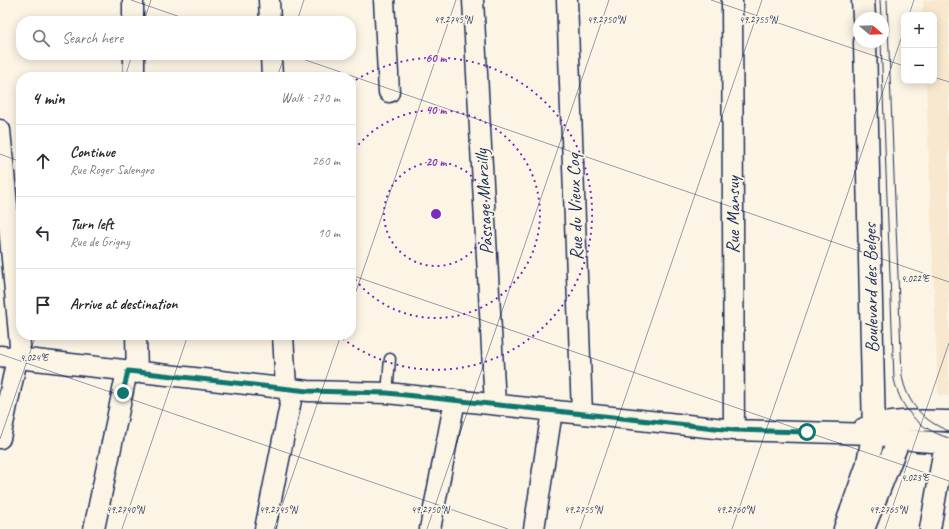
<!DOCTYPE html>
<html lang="en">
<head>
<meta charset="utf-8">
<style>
  :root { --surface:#fff; --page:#f7f7f7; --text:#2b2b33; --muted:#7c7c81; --line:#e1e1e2 }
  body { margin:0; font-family:Caveat,sans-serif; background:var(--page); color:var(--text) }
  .controls { position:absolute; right:12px; top:12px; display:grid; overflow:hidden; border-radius:8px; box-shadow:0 2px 10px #0003 }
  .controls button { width:36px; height:36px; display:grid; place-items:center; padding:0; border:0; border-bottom:1px solid var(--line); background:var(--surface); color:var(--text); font:20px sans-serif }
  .compass { position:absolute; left:853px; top:12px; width:36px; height:36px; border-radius:50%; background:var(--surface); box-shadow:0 2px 10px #0003; rotate:109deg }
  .stop { position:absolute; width:12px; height:12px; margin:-9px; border:3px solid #0f766e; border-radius:50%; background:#fff }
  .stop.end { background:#0f766e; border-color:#fff; box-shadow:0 1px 4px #0008 }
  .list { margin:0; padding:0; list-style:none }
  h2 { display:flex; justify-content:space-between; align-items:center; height:52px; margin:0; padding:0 16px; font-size:17px }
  h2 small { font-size:13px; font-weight:400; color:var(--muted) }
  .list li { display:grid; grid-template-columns:26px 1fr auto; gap:12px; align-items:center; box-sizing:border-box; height:72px; padding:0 16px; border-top:1px solid var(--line) }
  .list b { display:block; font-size:15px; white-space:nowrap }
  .list p { margin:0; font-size:13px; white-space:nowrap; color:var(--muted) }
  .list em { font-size:13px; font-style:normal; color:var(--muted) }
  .icon { flex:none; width:22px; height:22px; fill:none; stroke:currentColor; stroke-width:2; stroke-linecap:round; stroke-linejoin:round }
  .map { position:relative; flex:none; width:949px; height:529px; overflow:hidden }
  .search { position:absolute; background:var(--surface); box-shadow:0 2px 10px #0003; left:16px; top:16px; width:340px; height:44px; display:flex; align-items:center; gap:10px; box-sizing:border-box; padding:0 14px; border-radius:16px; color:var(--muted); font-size:15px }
  .panel { position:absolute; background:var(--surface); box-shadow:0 2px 10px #0003; left:16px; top:72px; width:340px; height:268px; border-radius:16px }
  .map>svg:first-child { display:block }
</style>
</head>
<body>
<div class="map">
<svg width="949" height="529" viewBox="0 0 949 529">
  <rect width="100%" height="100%" fill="#fcf5e5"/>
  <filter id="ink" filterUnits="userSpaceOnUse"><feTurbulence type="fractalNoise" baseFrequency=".025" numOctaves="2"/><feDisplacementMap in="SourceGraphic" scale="8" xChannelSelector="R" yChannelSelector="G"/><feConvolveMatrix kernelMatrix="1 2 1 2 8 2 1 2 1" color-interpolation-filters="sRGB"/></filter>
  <g filter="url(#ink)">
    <path fill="#f8e8d0" d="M923,0h26v396h-11l-12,-315h8v-66h-11z"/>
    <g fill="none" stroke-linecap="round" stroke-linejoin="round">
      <defs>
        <path id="lane" d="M387,393l3,-34"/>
        <path id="street" d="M133,0v21
          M269,0l1,21
          M384,0l5,92
          M473,0l22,404
          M567,0l15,414
          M732,0l2,430
          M134,55v22
          M271,55l1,22
          M0,130l20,215 -20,93
          M136,335l1,38
          M0,356l308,35 79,2 347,37 140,4 44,7 31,2
          M864,428c26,-9 58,-8 85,-7
          M94,529l33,-158
          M265,529l26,-129 -5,-12 -3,-53
          M430,529l25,-129
          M534,529l18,-118
          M930,529l15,-86"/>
        <path id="secondary" d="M863,0l1,18
          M845,529l22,-62 7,-35 -9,-390
          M863,529l36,-90"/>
      </defs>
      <use href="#lane" stroke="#1b2f5e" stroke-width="13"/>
      <use href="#street" stroke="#1b2f5e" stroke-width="23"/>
      <use href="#secondary" stroke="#1b2f5e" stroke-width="25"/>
      <use href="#lane" stroke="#fcf5e5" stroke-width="10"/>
      <use href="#street" stroke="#fcf5e5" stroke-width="20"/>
      <use href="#secondary" stroke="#fcf5e5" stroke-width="22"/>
      <path stroke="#1b2f5e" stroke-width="1" d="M880,0l1,18
        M887,0l15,376c5,27 22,46 47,55
        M881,42l13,337c7,31 25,50 55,59"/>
    </g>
  </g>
  <g fill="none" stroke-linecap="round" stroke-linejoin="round" filter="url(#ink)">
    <path stroke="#0f766e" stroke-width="5" d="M123,393l5,-22 180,20 79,2 347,37 73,2"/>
  </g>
  <path fill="none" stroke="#1b2f5e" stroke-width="1" stroke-opacity="0.45" d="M131,0l61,21M711,0l193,66M909,15l5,-15M144,21l7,-21M297,21l7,-21M291,55l658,227M125,77l7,-22M277,77l8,-22M934,77l15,5M0,154l21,8M351,275l598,206M351,306l105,-306M0,354l508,175M0,439l36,-104M122,529l66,-194M274,529l67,-194M427,529l182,-529M580,529l182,-529M732,529l172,-499M885,529l64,-186"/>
  <g fill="none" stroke="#7b2cbf" stroke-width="2" stroke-dasharray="2 4">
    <circle cx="436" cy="214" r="52"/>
    <path d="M351 154A104 104 0 1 1 351 274"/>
    <path d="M351 83A156 156 0 1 1 338 335"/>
  </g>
  <g text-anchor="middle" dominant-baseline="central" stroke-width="3.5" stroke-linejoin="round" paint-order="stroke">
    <g font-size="19" fill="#1b2f5e" stroke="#fcf5e5">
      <text transform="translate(484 202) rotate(-93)">Passage Marzilly</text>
      <text transform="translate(575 207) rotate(-92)">Rue du Vieux Coq</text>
      <text transform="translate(733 215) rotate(-90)">Rue Mansuy</text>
      <text transform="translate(871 288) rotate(-91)">Boulevard des Belges</text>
    </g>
  </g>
  <g font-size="10" text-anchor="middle" fill="#1b2f5e" stroke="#fcf5e5" stroke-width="3.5" stroke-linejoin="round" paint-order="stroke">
    <text x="606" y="23">49.2750°N</text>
    <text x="453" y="23">49.2745°N</text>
    <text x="758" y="23">49.2755°N</text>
    <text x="915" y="282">4.022°E</text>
    <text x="34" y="361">4.024°E</text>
    <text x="915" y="481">4.023°E</text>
    <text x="125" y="513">49.2740°N</text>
    <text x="278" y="513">49.2745°N</text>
    <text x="430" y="513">49.2750°N</text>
    <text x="583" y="513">49.2755°N</text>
    <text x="735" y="513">49.2760°N</text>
    <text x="888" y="513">49.2765°N</text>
  </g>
  <circle cx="436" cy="214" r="6" fill="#7b2cbf" stroke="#fcf5e5" stroke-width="2"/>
  <g font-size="12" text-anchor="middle" font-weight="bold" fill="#7b2cbf" stroke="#fcf5e5" stroke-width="3.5" stroke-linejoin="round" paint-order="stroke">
    <text x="436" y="62">60 m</text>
    <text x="436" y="114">40 m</text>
    <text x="436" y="166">20 m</text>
  </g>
</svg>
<div class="controls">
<button>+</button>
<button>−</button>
</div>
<svg class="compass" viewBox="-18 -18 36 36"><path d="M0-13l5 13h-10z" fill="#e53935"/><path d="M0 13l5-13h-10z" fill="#7c7c81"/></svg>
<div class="stop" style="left:807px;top:432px"></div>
<div class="stop end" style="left:123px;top:393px"></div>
<div class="search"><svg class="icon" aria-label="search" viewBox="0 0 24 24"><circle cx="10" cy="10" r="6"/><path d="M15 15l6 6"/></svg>Search here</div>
<section class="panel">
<h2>4 min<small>Walk · 270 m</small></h2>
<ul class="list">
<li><svg class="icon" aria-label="ahead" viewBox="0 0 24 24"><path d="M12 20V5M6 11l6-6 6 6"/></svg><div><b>Continue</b><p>Rue Roger Salengro</p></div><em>260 m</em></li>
<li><svg class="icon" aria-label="left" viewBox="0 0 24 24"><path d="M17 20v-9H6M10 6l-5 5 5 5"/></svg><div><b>Turn left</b><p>Rue de Grigny</p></div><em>10 m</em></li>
<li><svg class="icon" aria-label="arrive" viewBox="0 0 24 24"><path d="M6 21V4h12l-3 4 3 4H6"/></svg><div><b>Arrive at destination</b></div></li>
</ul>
</section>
</div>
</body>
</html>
